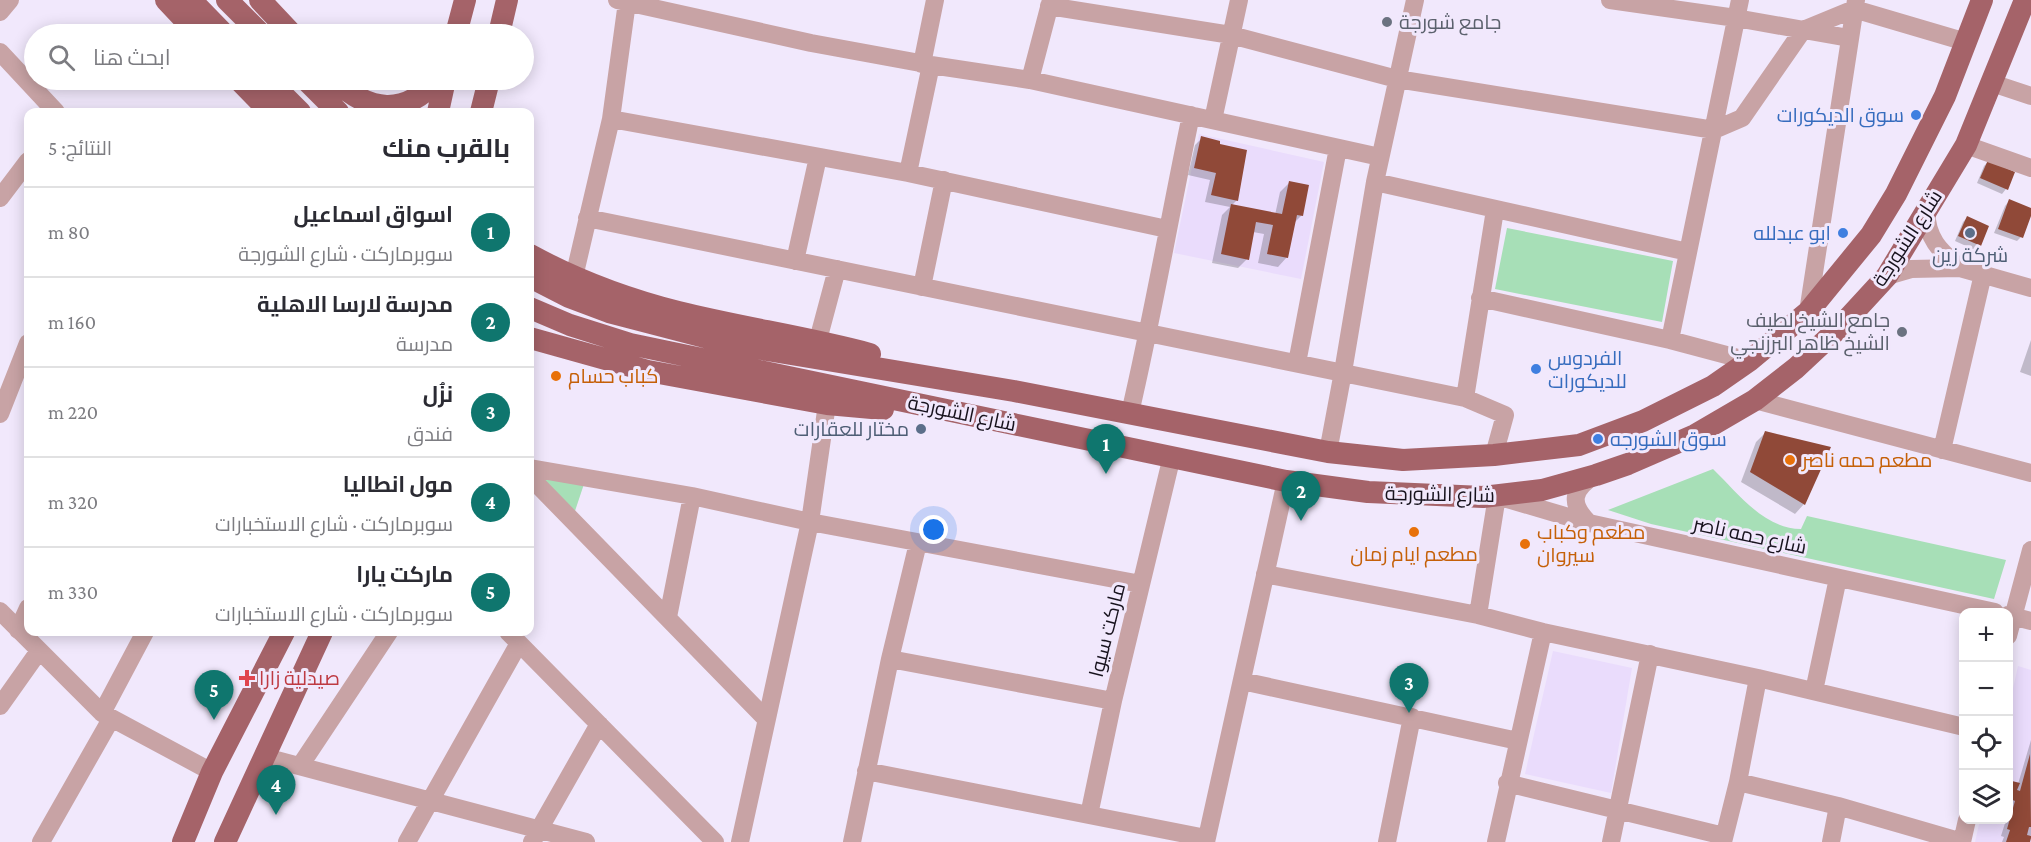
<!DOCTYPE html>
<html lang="ar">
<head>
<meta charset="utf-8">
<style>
  :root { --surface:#fff; --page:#f2f2f3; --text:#2b2b33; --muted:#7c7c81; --line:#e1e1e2; --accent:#0f766e }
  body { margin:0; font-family:"Crimson Pro",Cairo,serif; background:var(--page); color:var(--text); direction:rtl }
  .controls { position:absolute; right:18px; bottom:18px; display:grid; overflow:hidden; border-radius:12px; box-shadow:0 3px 15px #0003 }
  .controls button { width:54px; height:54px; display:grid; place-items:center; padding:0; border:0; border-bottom:2px solid var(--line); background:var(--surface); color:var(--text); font:30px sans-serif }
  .you { position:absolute; left:934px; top:530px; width:21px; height:21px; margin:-15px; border:4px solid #fff; border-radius:50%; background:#1a73e8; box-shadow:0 0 0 9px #1a73e833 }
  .badge { display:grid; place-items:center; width:39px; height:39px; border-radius:50%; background:var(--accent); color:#fff; font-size:20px; font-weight:700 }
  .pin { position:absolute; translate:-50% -50px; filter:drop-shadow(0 2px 3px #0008) }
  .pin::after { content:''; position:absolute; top:32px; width:21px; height:18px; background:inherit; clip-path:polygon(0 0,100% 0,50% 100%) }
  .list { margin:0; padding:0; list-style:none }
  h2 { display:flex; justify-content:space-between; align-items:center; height:78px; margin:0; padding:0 24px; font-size:26px }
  h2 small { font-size:20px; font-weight:400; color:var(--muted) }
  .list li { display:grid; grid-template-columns:39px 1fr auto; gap:18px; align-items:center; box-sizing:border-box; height:90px; padding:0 24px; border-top:2px solid var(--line) }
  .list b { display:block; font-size:22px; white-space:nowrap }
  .list p { margin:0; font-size:20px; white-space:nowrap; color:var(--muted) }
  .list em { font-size:20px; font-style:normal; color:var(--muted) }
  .icon { flex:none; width:33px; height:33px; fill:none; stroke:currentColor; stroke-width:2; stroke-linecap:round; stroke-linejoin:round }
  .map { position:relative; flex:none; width:2031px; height:842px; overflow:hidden; direction:ltr }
  .search { position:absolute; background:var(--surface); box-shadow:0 3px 15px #0003; left:24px; top:24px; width:510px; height:66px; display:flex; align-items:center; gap:15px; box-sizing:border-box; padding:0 21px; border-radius:33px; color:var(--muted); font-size:22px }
  .panel { position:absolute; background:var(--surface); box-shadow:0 3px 15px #0003; left:24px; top:108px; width:510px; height:528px; border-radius:12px; direction:rtl }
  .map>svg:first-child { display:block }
</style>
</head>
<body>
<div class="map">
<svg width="2031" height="842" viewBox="0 0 2031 842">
  <rect width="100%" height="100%" fill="#f1e8fc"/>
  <path fill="#eadcfc" d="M1199,134l125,28 -23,117 -127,-26z
    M1553,651l79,17 -21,125 -86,-19z
    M2018,666l13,4v172h-56l5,-22h28l1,-114z"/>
  <path fill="#a7dfb7" d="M1507,228l166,33 -11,61 -167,-33z
    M1713,469c25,24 51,60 88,60l6,-13 199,44 -12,39 -343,-75 -43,-14z
    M539,475l45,9 -10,30z"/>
  <path fill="#0003" d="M1202,138l35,62 -6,6 44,9 5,-23 9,-9 13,32 -8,8 -7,34 -9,10 -20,-4 6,-29 -11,-2 -6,27 -9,9 -26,-5 10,-48 8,-8 -25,-5 5,-22 -22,-5 7,-30z
    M1988,162l18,27 -4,5 -25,-11 7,-17z
    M2009,201l22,8 -10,28 -4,4 -23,-8 11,-27z
    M1967,218l20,9 -8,18 -4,5 -20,-9 8,-19z
    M2031,340v36l-11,-4z
    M1765,433l39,71 -9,10 -54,-32 15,-40z
    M2031,740v95l-3,6 2,1h-28l2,-5 -3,-1 5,-16h2v-39l10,3z"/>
  <path fill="#904938" d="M1201,136l19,5v3l27,6 -9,51 -27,-6 5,-22 -22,-5z
    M1988,160l27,12 -7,18 -28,-12z
    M1289,181l20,4 -6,31 -6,-1 -9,43 -21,-4 6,-29 -17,-3 -7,38 -28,-6 10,-50 51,10z
    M2009,199l22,9v8l-8,22 -25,-9z
    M1967,216l22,10 -8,20 -23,-10z
    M1765,431l66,16 -26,58 -55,-33z
    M2030,754l1,73h-2l-2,8 4,1v2l-1,4h-24l4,-12 -3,-1 8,-28 -7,-3v-18l12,3 -3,7 3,1z"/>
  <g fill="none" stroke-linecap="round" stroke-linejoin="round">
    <path stroke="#c8a3a5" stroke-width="18" d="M617,0l194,43 120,22 99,15 350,77
      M1610,0l126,18 113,20
      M1049,6l182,29 166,44 317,51 28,-12 61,-88 51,-21 112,33
      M0,12l10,-12
      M0,52l56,60
      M922,64l13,-64
      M1030,80l21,-80
      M1992,83l39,13
      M611,119l297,54 259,56
      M1213,120l26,-120
      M1966,145l65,23
      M908,173l23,-108
      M1375,182l313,70
      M0,198l28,-37
      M1926,210c1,29 13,40 34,58
      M587,218l878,180 40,17 -11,40
      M795,261l23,-104
      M1887,276l24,-7 49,-1 71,20
      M574,277l37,-158 16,-117
      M922,287l22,-107
      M1480,298l190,42 79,21
      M1808,312l48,-312
      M818,340l19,-71
      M1670,340l70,-340
      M1297,363l41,-215
      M1465,398l30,-188
      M1755,400l276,73
      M1130,413c23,-98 40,-198 61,-298
      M0,414l28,-71
      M1942,450l41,-176
      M1328,452l15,-80 32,-190 40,-182
      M530,468l162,28 118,26 331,62
      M530,477l236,242
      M1589,523c-20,-20 -17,-33 6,-48
      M1265,574l213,41 65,17 215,46 206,49
      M0,611l102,102 110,59
      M1478,615l19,-119 92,27 406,89
      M2008,615l23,6
      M668,617l24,-121
      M18,630l10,-22
      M508,632l207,210
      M2008,636l23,-86
      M890,659l223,42
      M1242,681l276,60
      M1814,691l24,-113
      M0,706l39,-55
      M102,713l43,-81
      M265,757l321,85
      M300,766l89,-134
      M866,771l340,67
      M1738,782l100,24 124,36
      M1507,783l217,53
      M1089,815l24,-114 59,-245
      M41,842l70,-123
      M407,842l112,-199
      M532,842l67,-118
      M740,842l70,-320 17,-118
      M852,842l38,-183 28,-116
      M1206,842l80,-361
      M1387,842l25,-125
      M1496,842l47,-210
      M1611,842l39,-188
      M1723,842l15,-60 20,-104
      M1831,842l7,-36
      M1962,842l5,-22"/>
    <path stroke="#a56369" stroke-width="22" d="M166,0l32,34
      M191,0l33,34
      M227,0l34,34
      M260,0l32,34
      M456,34l9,-34
      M499,34l8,-34
      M239,80l31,32
      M268,80l32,32
      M306,80l32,32
      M335,80c34,33 70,36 102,0
      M438,112l7,-32
      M481,112l8,-32
      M530,255c46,25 97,44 148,57 64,16 129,25 192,42
      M530,277l39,20 40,15 123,32 282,47 314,61 75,8 91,-5 85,-10 64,-24 70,-35 36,-25 59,-49 63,-77 25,-41 49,-98 37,-96
      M530,308l40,17 60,19 656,137 82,11 115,5 59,-7 54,-15 32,-11 67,-29 60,-35 41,-32 45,-42 46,-50 79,-131 59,-145
      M530,338l118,33 179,33 56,5
      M183,842l29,-70 72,-140
      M225,842l97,-210"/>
  </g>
  <g fill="#6b7280" stroke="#f1e8fc" stroke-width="2">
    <circle cx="1387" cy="22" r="6"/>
    <circle cx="1902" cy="332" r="6"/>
  </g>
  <g fill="#3f7fe0" stroke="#f1e8fc" stroke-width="2">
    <circle cx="1916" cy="115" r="6"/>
    <circle cx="1843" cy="233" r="6"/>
    <circle cx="1536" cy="369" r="6"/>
    <circle cx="1598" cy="439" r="6"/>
  </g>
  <g fill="#5c6f8a" stroke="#f1e8fc" stroke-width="2">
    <circle cx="1970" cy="233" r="6"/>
    <circle cx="921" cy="429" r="6"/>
  </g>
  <g fill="#e8710a" stroke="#f1e8fc" stroke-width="2">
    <circle cx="556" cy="376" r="6"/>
    <circle cx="1790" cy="460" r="6"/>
    <circle cx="1414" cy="532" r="6"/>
    <circle cx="1525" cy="544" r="6"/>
  </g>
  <path fill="#e0444e" stroke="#f1e8fc" stroke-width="2" d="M244 669h6v6h6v6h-6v6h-6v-6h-6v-6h6z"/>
  <g text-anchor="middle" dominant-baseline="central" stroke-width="6" stroke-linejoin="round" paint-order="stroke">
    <g font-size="20" fill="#5b616d" stroke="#f1e8fc" text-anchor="start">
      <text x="1399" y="22">جامع شورجة</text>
      <text x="1890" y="320" text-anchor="end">جامع الشيخ لطيف<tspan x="1890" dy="23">الشيخ ظاهر البرزنجي</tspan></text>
    </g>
    <g font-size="20" fill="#366cbe" stroke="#f1e8fc" text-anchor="end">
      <text x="1904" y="115">سوق الديكورات</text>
      <text x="1831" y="233">ابو عبدلله</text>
      <text x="1548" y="358" text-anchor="start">الفردوس<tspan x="1548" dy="23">للديكورات</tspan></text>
      <text x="1610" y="439" text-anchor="start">سوق الشورجه</text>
    </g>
    <g font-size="20" fill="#17121d" stroke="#f1e8fc">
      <text transform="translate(1907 238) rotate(-57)">شارع الشورجة</text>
      <text transform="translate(962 413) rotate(12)">شارع الشورجة</text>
      <text transform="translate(1440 494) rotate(1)">شارع الشورجة</text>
      <text transform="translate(1750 535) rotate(12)">شارع حمه ناصر</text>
      <text transform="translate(1107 630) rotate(-76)">مارکت سیوا</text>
    </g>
    <g font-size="20" fill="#4e5e75" stroke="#f1e8fc">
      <text x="1970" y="255">شركة زين</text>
      <text x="909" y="429" text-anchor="end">مختار للعقارات</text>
    </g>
    <g font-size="20" fill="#c56008" stroke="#f1e8fc" text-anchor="start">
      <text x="568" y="376">كباب حسام</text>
      <text x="1802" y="460">مطعم حمه ناصر</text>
      <text x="1537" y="532">مطعم وكباب<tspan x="1537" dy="23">سيروان</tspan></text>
      <text x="1414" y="554" text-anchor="middle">مطعم ايام زمان</text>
    </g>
    <g font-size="20" fill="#be3a42" stroke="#f1e8fc" text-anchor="start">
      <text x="259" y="678">صيدلية زارا</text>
    </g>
  </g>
</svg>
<div class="controls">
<button>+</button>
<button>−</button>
<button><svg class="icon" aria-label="locate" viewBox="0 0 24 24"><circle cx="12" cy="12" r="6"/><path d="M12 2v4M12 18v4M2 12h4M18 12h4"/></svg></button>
<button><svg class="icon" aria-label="layers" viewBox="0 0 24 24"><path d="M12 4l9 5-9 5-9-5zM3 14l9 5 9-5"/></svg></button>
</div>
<div class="you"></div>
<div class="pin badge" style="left:1106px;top:474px">1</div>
<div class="pin badge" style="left:1301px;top:521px">2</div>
<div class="pin badge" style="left:1409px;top:713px">3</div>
<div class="pin badge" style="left:276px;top:815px">4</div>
<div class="pin badge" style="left:214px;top:720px">5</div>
<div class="search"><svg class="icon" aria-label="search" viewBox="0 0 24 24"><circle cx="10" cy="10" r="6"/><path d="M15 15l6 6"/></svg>ابحث هنا</div>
<section class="panel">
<h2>بالقرب منك<small>النتائج: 5</small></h2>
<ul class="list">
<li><span class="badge">1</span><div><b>اسواق اسماعيل</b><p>سوبرماركت · شارع الشورجة</p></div><em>80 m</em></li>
<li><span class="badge">2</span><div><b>مدرسة لارسا الاهلية</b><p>مدرسة</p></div><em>160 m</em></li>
<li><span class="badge">3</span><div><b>نزُل</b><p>فندق</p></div><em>220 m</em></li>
<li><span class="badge">4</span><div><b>مول انطاليا</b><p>سوبرماركت · شارع الاستخبارات</p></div><em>320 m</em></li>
<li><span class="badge">5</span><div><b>ماركت يارا</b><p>سوبرماركت · شارع الاستخبارات</p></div><em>330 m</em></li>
</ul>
</section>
</div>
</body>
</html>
